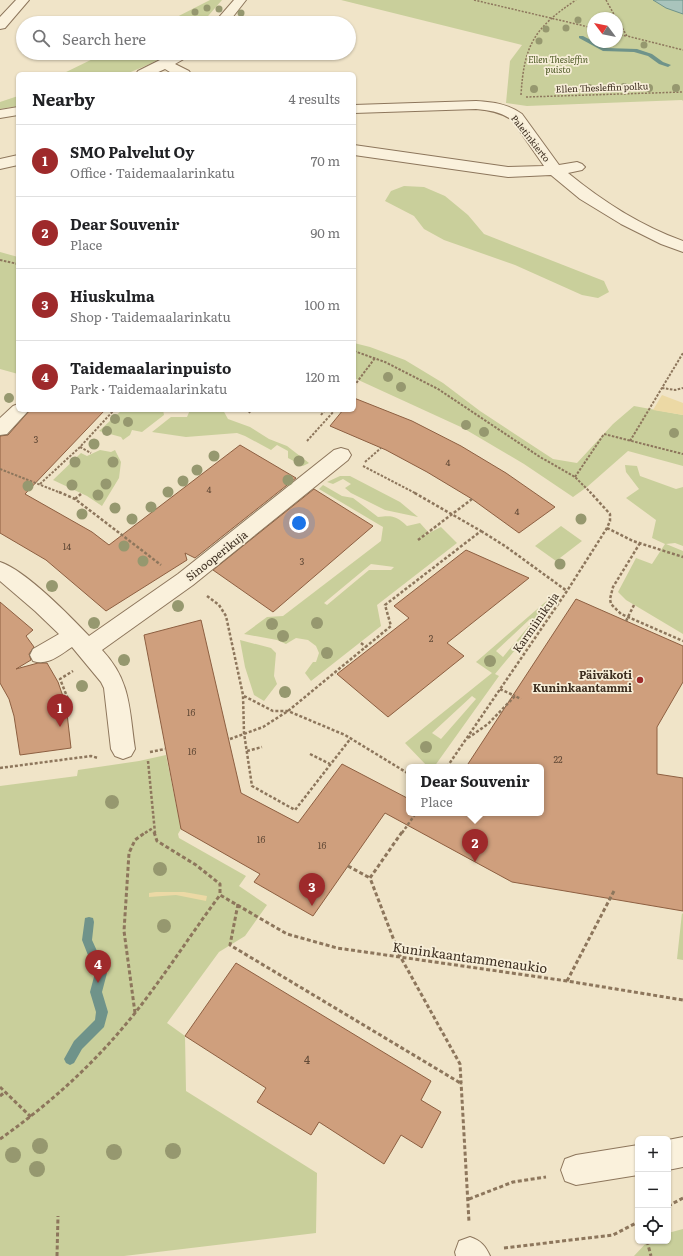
<!DOCTYPE html>
<html lang="en">
<head>
<meta charset="utf-8">
<style>
  :root { --surface:#fff; --page:#f6f6f6; --text:#202124; --muted:#757577; --line:#e0e0e0; --accent:#9e2a2b }
  body { margin:0; font-family:Literata,serif; background:var(--page); color:var(--text) }
  .controls { position:absolute; right:12px; bottom:12px; display:grid; overflow:hidden; border-radius:6px; box-shadow:0 1px 3px #0004 }
  .controls button { width:36px; height:36px; display:grid; place-items:center; padding:0; border:0; border-bottom:1px solid var(--line); background:var(--surface); color:var(--text); font:20px sans-serif }
  .compass { position:absolute; left:587px; top:12px; width:36px; height:36px; border-radius:50%; background:var(--surface); box-shadow:0 1px 3px #0004; rotate:302deg }
  .you { position:absolute; left:299px; top:523px; width:14px; height:14px; margin:-10px; border:3px solid #fff; border-radius:50%; background:#1a73e8; box-shadow:0 0 0 6px #1a73e833 }
  .badge { display:grid; place-items:center; width:26px; height:26px; border-radius:50%; background:var(--accent); color:#fff; font-size:13px; font-weight:700 }
  .pin { position:absolute; translate:-50% -33px; filter:drop-shadow(0 1px 2px #0008) }
  .pin::after { content:''; position:absolute; top:21px; width:14px; height:12px; background:inherit; clip-path:polygon(0 0,100% 0,50% 100%) }
  .popup { position:absolute; left:406px; top:764px; width:138px; height:52px; box-sizing:border-box; display:grid; place-content:center; border-radius:6px; background:var(--surface); filter:drop-shadow(0 1px 3px #0005); font-size:13px; white-space:nowrap; color:var(--muted) }
  .popup b { font-size:15px; color:var(--text) }
  .popup::after { content:''; position:absolute; left:50%; top:100%; margin-left:-8px; border:8px solid transparent; border-top-color:var(--surface) }
  .list { margin:0; padding:0; list-style:none }
  h2 { display:flex; justify-content:space-between; align-items:center; height:52px; margin:0; padding:0 16px; font-size:17px }
  h2 small { font-size:13px; font-weight:400; color:var(--muted) }
  .list li { display:grid; grid-template-columns:26px 1fr auto; gap:12px; align-items:center; box-sizing:border-box; height:72px; padding:0 16px; border-top:1px solid var(--line) }
  .list b { display:block; font-size:15px; white-space:nowrap }
  .list p { margin:0; font-size:13px; white-space:nowrap; color:var(--muted) }
  .list em { font-size:13px; font-style:normal; color:var(--muted) }
  .icon { flex:none; width:22px; height:22px; fill:none; stroke:currentColor; stroke-width:2; stroke-linecap:round; stroke-linejoin:round }
  .map { position:relative; flex:none; width:683px; height:1256px; overflow:hidden }
  .search { position:absolute; background:var(--surface); box-shadow:0 1px 3px #0004; left:16px; top:16px; width:340px; height:44px; display:flex; align-items:center; gap:10px; box-sizing:border-box; padding:0 14px; border-radius:22px; color:var(--muted); font-size:15px }
  .panel { position:absolute; background:var(--surface); box-shadow:0 1px 3px #0004; left:16px; top:72px; width:340px; height:340px; border-radius:6px }
  .map>svg:first-child { display:block }
</style>
</head>
<body>
<div class="map">
<svg width="683" height="1256" viewBox="0 0 683 1256">
  <rect width="100%" height="100%" fill="#f0e4c8"/>
  <path fill="#c9cf9b" fill-rule="evenodd" d="M210,0h12l-20,23h-37z
    M341,0h342v101l-1,-1 -155,6 -21,-3 4,-42 12,-16zM593,18h24v24h-24z
    M105,53h65l-20,11 -24,10h-64z
    M18,96v10l-18,3v-7z
    M404,186l20,1 21,9 23,19 16,19 120,47 5,11 -11,6 -16,-3 -67,-30 -71,-25 -20,-11 -10,-13 -29,-15 6,-10z
    M0,252l18,5v117l-18,-5z
    M354,343l16,4 35,13 38,23 37,28 73,48 24,4 36,-39 21,-18 49,9v51l-55,-15 -41,36 -14,10 -49,-33 -61,-36 -109,-50z
    M122,410h41l1,5 -22,17 -10,-2 -2,5 -7,5 -2,-3 -22,-6z
    M190,410h33l5,9 22,8 19,12 18,7 22,17 -6,3 -15,-8v-7l-11,-6 -6,5 -26,-14 -8,-3 -51,4 -34,-5 19,-15h16z
    M100,450l11,2 4,-2 6,12 -2,16 -17,28 -15,-10 -34,-16 28,-27 6,3z
    M625,465l12,1 3,10 36,13 7,-2v59l-8,-3 -9,1 17,7v83l-57,-34 -8,-8 18,-34 16,6 13,-20 -13,-6 4,-18 -30,-22 13,-9 -13,-17z
    M340,476h10l50,26 18,15 -33,-7 -34,-17 -6,-5 6,-4 -8,-5 -10,5 -6,-2z
    M323,485l19,11 11,2 25,19c14,-2 19,-1 29,9l13,-3 8,9 -5,4 18,-9 16,16 -80,62 4,21 -70,55 -6,-8 8,-11h3l3,-9 -3,-7 -8,-6 -12,-2 -10,6 -9,-4 -33,-6 23,-17 16,-1 98,-75 2,-14 -64,-38zM371,564l23,3 -3,3h-22l-42,35 -3,-2z
    M561,526l21,15 -26,20 -21,-15z
    M550,598l6,3 -61,73 4,2 -65,91h-6l-23,-24 87,-70 -16,-11zM530,619l3,2 -30,36 -7,-6zM472,696l4,3 -35,40 -9,-6z
    M240,640l31,8 5,5 -2,23 3,8 -13,17 -10,-6 -9,-28z
    M166,755l15,74 -3,5 1,4 67,38 -7,10 28,19 -22,31 -26,16 -52,71 18,13 1,55 131,82 -1,60 -192,23h-124v-470l77,-10 1,-6 61,-9z
    M682,913l1,1v46l-6,-1z
    M683,1229v27h-49l14,-15h20v-8z"/>
  <path fill="#ecd9a5" d="M662,395l21,8v12l-30,-5z
    M156,892h28l23,4 -1,5 -30,-6 -27,2v-4z"/>
  <path fill="#a9c4bc" stroke="#6f938a" d="M653,0h30v14l-17,-6z"/>
  <g fill="none" stroke-linecap="round" stroke-linejoin="round">
    <path fill="#6f938a" fill-rule="evenodd" d="M579,36h4l23,12 31,1 15,5 11,8 8,3 -3,2 -9,-3 -11,-8 -14,-4 -31,-1 -24,-13z
      M89,917l4,1 1,4 -2,18 15,33 -5,19 6,20 -4,15 -22,22 -8,14 -4,2 -4,-2 -2,-4 10,-18 21,-21 1,-8 -6,-20 5,-19 -13,-33 3,-22z"/>
  </g>
  <path fill="#cf9f7d" stroke="#8d5f41" d="M354,398l58,23 49,25 45,27 49,34 -36,26 -47,-34 -45,-27 -41,-22 -56,-24 13,-16h11z
    M30,410h75l-80,84 67,38 17,13 131,-100 56,33 -101,80 -10,-5 2,7 -81,51 -60,-51 -46,-27v-97l8,-1z
    M314,489l59,37 -100,86 -60,-42z
    M466,550l63,28 -82,65 17,13 -76,61 -51,-43 72,-56 -15,-12z
    M576,599l107,47v36l-26,45v47l26,4v133l-171,-29 -127,-69 -72,103 -59,-34 6,-8 -79,-45 -37,-194 57,-15 40,173 57,30 44,-59 67,35v14h132v-46h-75z
    M0,602l33,28 -7,6 8,11 -5,7 2,6 -15,9 22,-6h9l11,19 8,23 5,43 -51,7 -6,-39 -5,-17 -9,-16z
    M236,963l195,118 -10,19 20,12 -19,36 -21,-13 -17,29 -65,-42 -8,13 -54,-33 9,-14 -81,-52z"/>
  <g fill="none" stroke-linecap="round" stroke-linejoin="round">
    <defs>
      <path id="minor" d="M16,0h13l-24,28 -5,1v-12z
        M234,0h12l-18,23h-14z
        M174,53h17l-2,3 -14,8 14,7 2,3h-18l-8,-5 -11,5h-18l2,-3z
        M476,101c17,1 32,3 46,13l37,51 18,-3 5,2 3,3 -3,3 -14,3c34,28 73,53 115,68v11l-22,-8 -40,-20 -41,-25 -29,-24 -43,2 -154,-22v-10l154,22 36,-1 -32,-46c-11,-8 -23,-10 -36,-11l-122,4v-8z
        M18,107v8l-18,3v-8z
        M18,155v10l-18,4v-10z
        M18,404v6h11l-22,24 -7,1v-17l13,-12z
        M341,448l7,2 3,5 -3,5 -155,125 -91,65c29,31 27,58 33,99l-4,7 -8,3 -8,-3 -4,-7 -7,-61 -3,-6 -29,-35c-12,8 -24,19 -39,14l-3,-6 3,-6 26,-15 -24,-23 -35,-30v-19c25,8 70,54 89,74l89,-62 156,-124z
        M683,1137v30l-15,3v-30z
        M638,1145v30l-62,10 -11,-4 -4,-11 4,-11 11,-4z
        M470,1237c11,4 15,8 20,19h-34l-1,-4 4,-11z"/>
    </defs>
    <use href="#minor" stroke="#8d765c" stroke-width="2"/>
    <path stroke="#8d765c" stroke-width="1.5" stroke-dasharray="2 1.5" stroke-linecap="butt" d="M474,0l119,28
      M606,0l10,18
      M617,19l10,17 56,14
      M617,34l9,2
      M521,95c3,-50 13,-67 55,-95
      M526,97l157,-5"/>
    <path stroke="#8d765c" stroke-width="2" stroke-dasharray="2.5 1.5" stroke-linecap="butt" d="M0,260l18,4
      M354,351l31,11 53,27 102,68 35,20 16,16
      M354,386l21,-28
      M662,388l13,2 8,-2
      M249,413l2,-3
      M321,415l4,-5
      M307,441l28,-31
      M630,441l53,-88
      M80,447l11,6
      M365,462l16,-14
      M363,466l52,27
      M0,469l61,24
      M575,477l29,-43 79,20
      M40,484l40,-37 34,-37"/>
    <path stroke="#8d765c" stroke-width="2.5" stroke-dasharray="3 2" stroke-linecap="butt" d="M59,492l16,7 86,66
      M75,499l6,-5
      M607,528l26,13 50,16
      M481,531l24,15 62,45
      M418,540l54,-41
      M640,543l-27,44 -3,12 1,5 10,10 62,27
      M207,596l12,9 7,11 17,79 1,38 8,53 43,24 56,-72
      M626,621l8,-16
      M361,643l5,4
      M500,689l15,7
      M244,696l29,15h15l57,24 64,39
      M66,705l4,-1 -10,-25 13,-8
      M468,738l20,-14 27,-28 6,3
      M230,739l33,-12 25,-16 103,-85 -6,-21 96,-74 -68,-39
      M247,751l15,-4
      M150,752l15,-3
      M310,754l20,10
      M148,761l7,72
      M447,767l120,-176 40,-63 3,-7v-7l-20,-22
      M0,768l91,-12 7,2
      M145,833l8,-5
      M402,833l14,-20"/>
    <path stroke="#8d765c" stroke-width="3" stroke-dasharray="4 2.5" stroke-linecap="butt" d="M154,832l3,9 39,24 24,19v11l67,39 50,14 230,33 116,19
      M402,832l-32,46 30,78 60,108 9,158
      M348,866l22,12
      M238,904l-8,41 232,139
      M567,981l47,-90
      M135,1013l-11,-82 5,-78 6,-13 11,-8
      M0,1087l32,31
      M0,1096l5,-4
      M0,1139c51,-36 96,-77 135,-126 30,-38 56,-79 85,-118
      M469,1199l44,-17 33,-5
      M668,1206l15,-8
      M647,1241l4,15
      M504,1248l109,-13 25,-13
      M57,1256l1,-40"/>
    <use href="#minor" fill="#faf1dc" fill-rule="evenodd"/>
  </g>
  <g fill="#96986f">
    <circle cx="207" cy="8" r="3.5"/>
    <circle cx="219" cy="9" r="3.5"/>
    <circle cx="195" cy="12" r="3.5"/>
    <circle cx="241" cy="13" r="3.5"/>
    <circle cx="578" cy="20" r="3.5"/>
    <circle cx="566" cy="28" r="3.5"/>
    <circle cx="546" cy="29" r="3.5"/>
    <circle cx="539" cy="41" r="3.5"/>
    <circle cx="644" cy="45" r="3.5"/>
    <circle cx="536" cy="61" r="4"/>
    <circle cx="624" cy="87" r="4"/>
    <circle cx="589" cy="88" r="4"/>
    <circle cx="649" cy="88" r="4"/>
    <circle cx="676" cy="88" r="4"/>
    <circle cx="534" cy="89" r="4"/>
    <circle cx="559" cy="89" r="4"/>
    <circle cx="388" cy="377" r="5"/>
    <circle cx="401" cy="387" r="5"/>
    <circle cx="9" cy="398" r="5"/>
    <circle cx="115" cy="419" r="5"/>
    <circle cx="128" cy="422" r="5"/>
    <circle cx="466" cy="425" r="5"/>
    <circle cx="107" cy="431" r="5"/>
    <circle cx="484" cy="432" r="5"/>
    <circle cx="674" cy="433" r="5"/>
    <circle cx="94" cy="444" r="5.5"/>
    <circle cx="214" cy="456" r="5.5"/>
    <circle cx="299" cy="461" r="5.5"/>
    <circle cx="75" cy="462" r="5.5"/>
    <circle cx="113" cy="462" r="5.5"/>
    <circle cx="197" cy="470" r="5.5"/>
    <circle cx="288" cy="480" r="5.5"/>
    <circle cx="183" cy="481" r="5.5"/>
    <circle cx="106" cy="484" r="5.5"/>
    <circle cx="72" cy="485" r="5.5"/>
    <circle cx="28" cy="486" r="5.5"/>
    <circle cx="168" cy="492" r="5.5"/>
    <circle cx="98" cy="495" r="5.5"/>
    <circle cx="151" cy="507" r="5.5"/>
    <circle cx="115" cy="508" r="5.5"/>
    <circle cx="82" cy="514" r="5.5"/>
    <circle cx="132" cy="519" r="5.5"/>
    <circle cx="581" cy="519" r="5.5"/>
    <circle cx="124" cy="546" r="5.5"/>
    <circle cx="143" cy="561" r="5.5"/>
    <circle cx="560" cy="564" r="5.5"/>
    <circle cx="52" cy="586" r="6"/>
    <circle cx="178" cy="606" r="6"/>
    <circle cx="94" cy="623" r="6"/>
    <circle cx="317" cy="623" r="6"/>
    <circle cx="272" cy="624" r="6"/>
    <circle cx="283" cy="636" r="6"/>
    <circle cx="327" cy="653" r="6"/>
    <circle cx="124" cy="660" r="6"/>
    <circle cx="490" cy="661" r="6"/>
    <circle cx="82" cy="686" r="6"/>
    <circle cx="285" cy="692" r="6"/>
    <circle cx="426" cy="747" r="6"/>
    <circle cx="112" cy="802" r="7"/>
    <circle cx="160" cy="869" r="7"/>
    <circle cx="164" cy="926" r="7"/>
    <circle cx="40" cy="1146" r="8"/>
    <circle cx="173" cy="1151" r="8"/>
    <circle cx="114" cy="1152" r="8"/>
    <circle cx="13" cy="1155" r="8"/>
    <circle cx="37" cy="1169" r="8"/>
  </g>
  <circle fill="#9e2a2b" stroke="#f7eed8" stroke-width="1.5" cx="640" cy="680" r="4"/>
  <g text-anchor="middle" dominant-baseline="central" stroke-width="3.5" stroke-linejoin="round" paint-order="stroke">
    <g font-size="9" font-style="italic" fill="#4d5a26" stroke="#f7eed8">
      <text x="558" y="59">Ellen Thesleffin<tspan x="558" dy="10">puisto</tspan></text>
    </g>
    <g font-size="9" fill="#3d2e20" stroke="#f7eed8">
      <text transform="translate(602 87) rotate(-2)">Ellen Thesleffin polku</text>
      <text transform="translate(531 138) rotate(52)">Paletinkierto</text>
    </g>
    <g font-size="9" fill="#624a37">
      <text x="36" y="439">3</text>
      <text x="448" y="462">4</text>
      <text x="209" y="489">4</text>
      <text x="517" y="511">4</text>
      <text x="67" y="546">14</text>
      <text x="302" y="561">3</text>
      <text x="431" y="638">2</text>
      <text x="191" y="712">16</text>
      <text x="192" y="751">16</text>
      <text x="558" y="759">22</text>
      <text x="261" y="839">16</text>
      <text x="322" y="845">16</text>
    </g>
    <g font-size="11" fill="#3d2e20" stroke="#f7eed8">
      <text transform="translate(216 555) rotate(-38)">Sinooperikuja</text>
      <text transform="translate(535 622) rotate(-55)">Karmiinikuja</text>
    </g>
    <g font-size="11" font-weight="bold" fill="#3d2e20" stroke="#f7eed8" text-anchor="end">
      <text x="632" y="674">Päiväkoti<tspan x="632" dy="13">Kuninkaantammi</tspan></text>
    </g>
    <g font-size="11" fill="#624a37">
      <text x="307" y="1059">4</text>
    </g>
    <g font-size="13" fill="#3d2e20" stroke="#f7eed8">
      <text transform="translate(470 957) rotate(8)">Kuninkaantammenaukio</text>
    </g>
  </g>
</svg>
<div class="controls">
<button>+</button>
<button>−</button>
<button><svg class="icon" aria-label="locate" viewBox="0 0 24 24"><circle cx="12" cy="12" r="6"/><path d="M12 2v4M12 18v4M2 12h4M18 12h4"/></svg></button>
</div>
<svg class="compass" viewBox="-18 -18 36 36"><path d="M0-13l5 13h-10z" fill="#e53935"/><path d="M0 13l5-13h-10z" fill="#757577"/></svg>
<div class="you"></div>
<div class="pin badge" style="left:60px;top:727px">1</div>
<div class="pin badge" style="left:475px;top:862px">2</div>
<div class="popup"><b>Dear Souvenir</b>Place</div>
<div class="pin badge" style="left:312px;top:906px">3</div>
<div class="pin badge" style="left:98px;top:983px">4</div>
<div class="search"><svg class="icon" aria-label="search" viewBox="0 0 24 24"><circle cx="10" cy="10" r="6"/><path d="M15 15l6 6"/></svg>Search here</div>
<section class="panel">
<h2>Nearby<small>4 results</small></h2>
<ul class="list">
<li><span class="badge">1</span><div><b>SMO Palvelut Oy</b><p>Office · Taidemaalarinkatu</p></div><em>70 m</em></li>
<li><span class="badge">2</span><div><b>Dear Souvenir</b><p>Place</p></div><em>90 m</em></li>
<li><span class="badge">3</span><div><b>Hiuskulma</b><p>Shop · Taidemaalarinkatu</p></div><em>100 m</em></li>
<li><span class="badge">4</span><div><b>Taidemaalarinpuisto</b><p>Park · Taidemaalarinkatu</p></div><em>120 m</em></li>
</ul>
</section>
</div>
</body>
</html>
